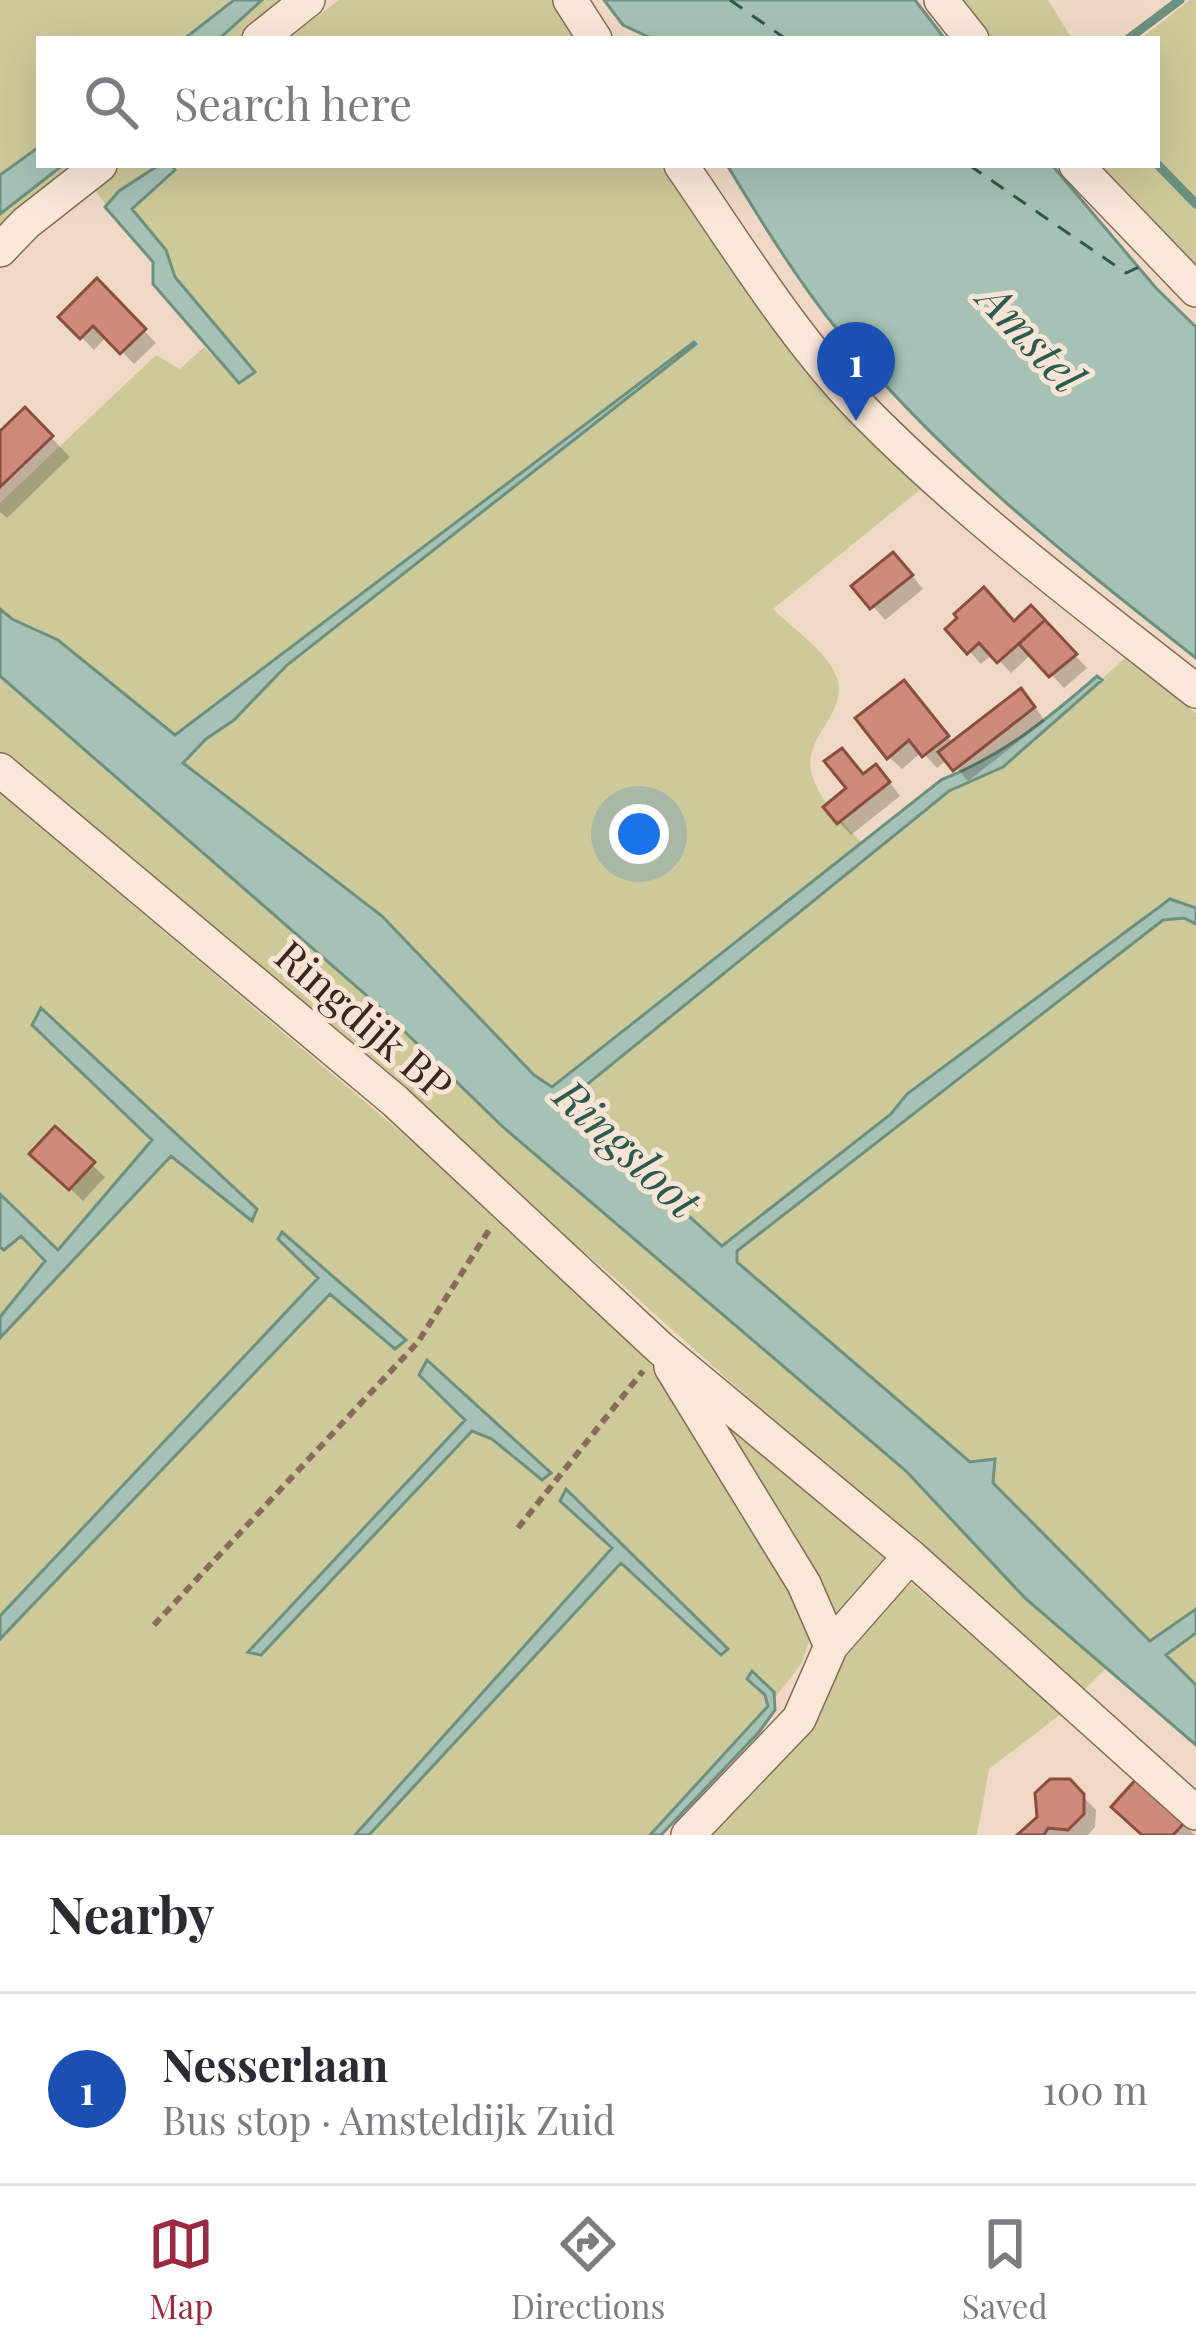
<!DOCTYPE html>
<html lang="en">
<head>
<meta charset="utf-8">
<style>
  :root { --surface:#fff; --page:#f7f7f7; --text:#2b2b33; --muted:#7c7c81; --line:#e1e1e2; --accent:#9b2941 }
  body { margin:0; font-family:"Playfair Display",serif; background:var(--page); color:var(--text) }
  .you { position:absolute; left:639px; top:834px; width:42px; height:42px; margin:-30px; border:9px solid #fff; border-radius:50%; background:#1a73e8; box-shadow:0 0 0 18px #1a73e833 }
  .badge { display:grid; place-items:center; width:78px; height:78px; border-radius:50%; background:var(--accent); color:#fff; font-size:39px; font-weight:700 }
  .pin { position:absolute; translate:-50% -99px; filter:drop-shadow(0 3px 6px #0008) }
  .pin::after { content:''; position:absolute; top:63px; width:42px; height:36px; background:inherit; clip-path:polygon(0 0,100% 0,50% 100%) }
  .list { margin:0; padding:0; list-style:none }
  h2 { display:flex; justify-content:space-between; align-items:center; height:156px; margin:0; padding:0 48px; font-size:51px }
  h2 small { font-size:39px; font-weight:400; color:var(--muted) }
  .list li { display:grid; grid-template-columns:78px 1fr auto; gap:36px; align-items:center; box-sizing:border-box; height:192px; padding:0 48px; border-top:3px solid var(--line) }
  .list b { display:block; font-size:45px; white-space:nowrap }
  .list p { margin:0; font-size:39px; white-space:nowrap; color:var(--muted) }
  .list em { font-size:39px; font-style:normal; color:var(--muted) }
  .icon { flex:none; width:66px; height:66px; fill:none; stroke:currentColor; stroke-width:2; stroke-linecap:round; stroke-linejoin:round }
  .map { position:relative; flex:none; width:1196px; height:1835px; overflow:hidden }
  .search { position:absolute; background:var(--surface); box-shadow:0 12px 48px #0002; left:36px; right:36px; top:36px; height:132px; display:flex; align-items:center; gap:30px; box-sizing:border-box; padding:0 42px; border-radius:0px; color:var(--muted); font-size:45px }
  .sheet { height:348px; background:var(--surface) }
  nav { display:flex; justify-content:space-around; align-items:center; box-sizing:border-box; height:168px; border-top:3px solid var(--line); background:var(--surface); font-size:33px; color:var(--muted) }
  nav a { display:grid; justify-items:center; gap:6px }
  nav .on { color:var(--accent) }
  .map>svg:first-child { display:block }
</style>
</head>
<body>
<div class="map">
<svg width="1196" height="1835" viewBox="0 0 1196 1835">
  <rect width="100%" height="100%" fill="#efd9c4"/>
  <path fill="#cec998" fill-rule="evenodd" d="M0,0h234l-50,39h-145v108l-39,28z
    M262,0h23l-48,39h-18z
    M339,0h213l30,39h-295z
    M958,0h90l24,39h-83z
    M1190,0h6v274l-105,-109h66v-126h-17z
    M63,165h17l-80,64v-15z
    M117,165h42l-54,39 -12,-17z
    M172,165h499l256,319 -154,125c19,19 55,43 64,69 12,36 -36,59 -25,97 8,27 31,47 50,68l-310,244 -18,-12 -152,-159 -200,-153 24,-24 28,-19 53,-55 407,-323 -519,394 -117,-96 -46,-21 -12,-10v-106l156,-148 24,14 24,-22 35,36 -17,-52 -47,-54 -9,-27 -34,-41 43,-39z
    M1125,658l71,55v195l-26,-9 -263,195 -16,20 -170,132 -158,-143 386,-312 54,-24z
    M0,676l373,325 130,126 404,344 119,128 80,69 -27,27 -462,-415 -617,-520z
    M0,793l656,555 156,284 -10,31 -28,36v-8l-26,-11 17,16 3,10 -118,129h-281l253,-272 98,92 7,-7 -166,-147 51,46 -257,288h-355v-196l331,-345 64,54 -116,-108 39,37 -318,339v-278l171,-182 80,64 -218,-195 120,114 -95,112 -58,-57zM465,1419l86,55 -10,5 -49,-40 -20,-9 -210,224 -13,-3z
    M1185,918l11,6v685l-45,32 -158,-158 1,-24 -24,3 -233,-201v-10l426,-331z
    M20,1235l25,26 -45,56v-70l4,3z
    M704,1391l187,172 -52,63z
    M911,1583l150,131 -72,55 -12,66h-268l109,-125 24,-48 33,-44z
    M1196,1633v52l-31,-30z"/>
  <path fill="#a6c2b4" stroke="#6c9180" stroke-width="3" d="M234,0h28l-43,39h-35z
    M604,0h311l30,39h-292l-30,-14z
    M39,147v18h24l-63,49v-39z
    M159,165h13l3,5 -43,39 34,41 9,27 80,95 -16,11 -86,-99v-22l-48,-55 14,-16z
    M727,165h325l104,123 40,39v331c-131,-103 -264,-208 -368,-340 -37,-48 -70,-102 -101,-153z
    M694,342l2,2 -409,321 -53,55 -28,19 -23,24 199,153 152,159 18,12 389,-307c61,-24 107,-61 156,-104l5,4 -99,87 -54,24 -385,312 158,143 169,-132 16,-20 263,-195 26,9v16l-12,-6 -21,2 -426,331v11l233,200 25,-3 -2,24 157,158 46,-32v24l-30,22 30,30v60l-170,-146 -120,-128 -403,-344 -130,-126 -373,-325v-67l12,10 46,21 117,95z
    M41,1008l216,201 -5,12 -81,-65 -171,182v-21l45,-56 -24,-25 -17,14 -4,-3v-53l58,56 94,-110 -120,-115z
    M282,1232l124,108 -11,9 -65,-55 -330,345v-23l318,-338 -40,-39z
    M427,1360l124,113 -9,7 -50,-41 -20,-8 -211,224 -13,-3 217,-232 -46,-45z
    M566,1489l162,160 -7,6 -100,-92 -252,272h-14l257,-287 -52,-47z
    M752,1671l22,21 1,18 -16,22 -98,103h-11l118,-129 -3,-11 -18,-16z"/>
  <path fill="#0003" d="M97,282l59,61 -22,21 -27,-28 -13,14 -32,-33z
    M25,411l45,46 -63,61 -7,-6v-77z
    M906,568l17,21 -38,31 -29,-34z
    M1031,609l56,59 -23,20 -32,-34 -21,19 -18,-19 -12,10 -32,-35 66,-5z
    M916,696l37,47 80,-39 12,17 -77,60 -20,-22 -11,9 -15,-16 -20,17 -13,-12z
    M865,777l23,3 12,16 -49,39 -12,-13z
    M55,1130l50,47 -22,24 -49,-47z
    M1139,1781l56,54h-50z
    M1069,1782l27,28 -1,17 -7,8h-67z"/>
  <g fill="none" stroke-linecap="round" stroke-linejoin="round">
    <path stroke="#6c9180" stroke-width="9" d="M1128,39l52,-39
      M1157,164l39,40"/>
    <path stroke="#2d5a4e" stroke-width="3" stroke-dasharray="15 12" stroke-linecap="butt" d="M730,0l56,39
      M969,165l157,108 13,-6"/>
  </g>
  <path fill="#ce8b79" stroke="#8a4d3f" stroke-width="3" d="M97,278l49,51 -26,25 -27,-28 -13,13 -22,-22z
    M25,407l28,29 -53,51v-56z
    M893,552l20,23 -43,34 -19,-23z
    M984,587l30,34 17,-16 14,15 -48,43 -18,-20 -12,11 -22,-25 12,-11 -3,-4z
    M1045,620l32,34 -28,23 -30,-33z
    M904,680l45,56 -27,21 -13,-17 -22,19 -32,-41z
    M1021,688l14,19 -82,64 -15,-19z
    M842,748l21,26 13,-10 14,18 -53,42 -14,-17 23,-19 -22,-27z
    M55,1126l40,36 -26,28 -40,-36z
    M1138,1777l48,44 -13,14h-31l-31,-28z
    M1050,1779h20l14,15v20l-16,16 -20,-2 -4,7h-27l20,-18 -2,-24z"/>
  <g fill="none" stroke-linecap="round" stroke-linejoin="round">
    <defs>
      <path id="minor" d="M570,0l25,39
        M941,0l31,39
        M259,39l49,-39
        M681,165c58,84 114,176 186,249 101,102 216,188 329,277
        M1076,165l120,125
        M0,250l26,-27 74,-58
        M0,770l395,331 265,247 250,208 286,257
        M671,1367l133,217 27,62
        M688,1835l111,-116 32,-73 79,-90"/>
    </defs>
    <use href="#minor" stroke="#8a6a5a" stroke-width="36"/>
    <path stroke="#8a6a5a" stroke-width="6" stroke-dasharray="9 6" stroke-linecap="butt" d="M518,1528l125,-157
      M154,1625l264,-283 73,-115"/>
    <use href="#minor" stroke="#f9e8d8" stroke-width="33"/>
  </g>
  <g text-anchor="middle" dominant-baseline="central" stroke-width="10" stroke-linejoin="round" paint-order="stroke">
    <g font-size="42" fill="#3a261e" stroke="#f6e5d4">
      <text transform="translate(365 1019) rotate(41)">Ringdijk BP</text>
    </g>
    <g font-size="45" font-style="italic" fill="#2d5a4e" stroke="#f6e5d4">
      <text transform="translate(1033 336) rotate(47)">Amstel</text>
      <text transform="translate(629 1147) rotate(43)">Ringsloot</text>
    </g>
  </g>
</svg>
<div class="you"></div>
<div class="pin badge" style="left:856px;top:421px;background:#1a4fb4">1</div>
<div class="search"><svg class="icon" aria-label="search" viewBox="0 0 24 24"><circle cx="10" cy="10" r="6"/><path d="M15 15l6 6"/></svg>Search here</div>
</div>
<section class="sheet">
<h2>Nearby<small></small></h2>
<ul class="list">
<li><span class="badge" style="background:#1a4fb4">1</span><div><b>Nesserlaan</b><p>Bus stop · Amsteldijk Zuid</p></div><em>100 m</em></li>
</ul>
</section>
<nav>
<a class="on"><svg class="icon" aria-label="map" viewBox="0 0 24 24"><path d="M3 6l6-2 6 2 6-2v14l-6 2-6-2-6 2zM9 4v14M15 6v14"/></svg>Map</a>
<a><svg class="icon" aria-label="directions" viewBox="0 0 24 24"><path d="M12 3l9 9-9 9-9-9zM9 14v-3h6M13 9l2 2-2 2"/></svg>Directions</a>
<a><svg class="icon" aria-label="saved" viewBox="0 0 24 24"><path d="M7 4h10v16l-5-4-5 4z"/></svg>Saved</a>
</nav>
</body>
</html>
